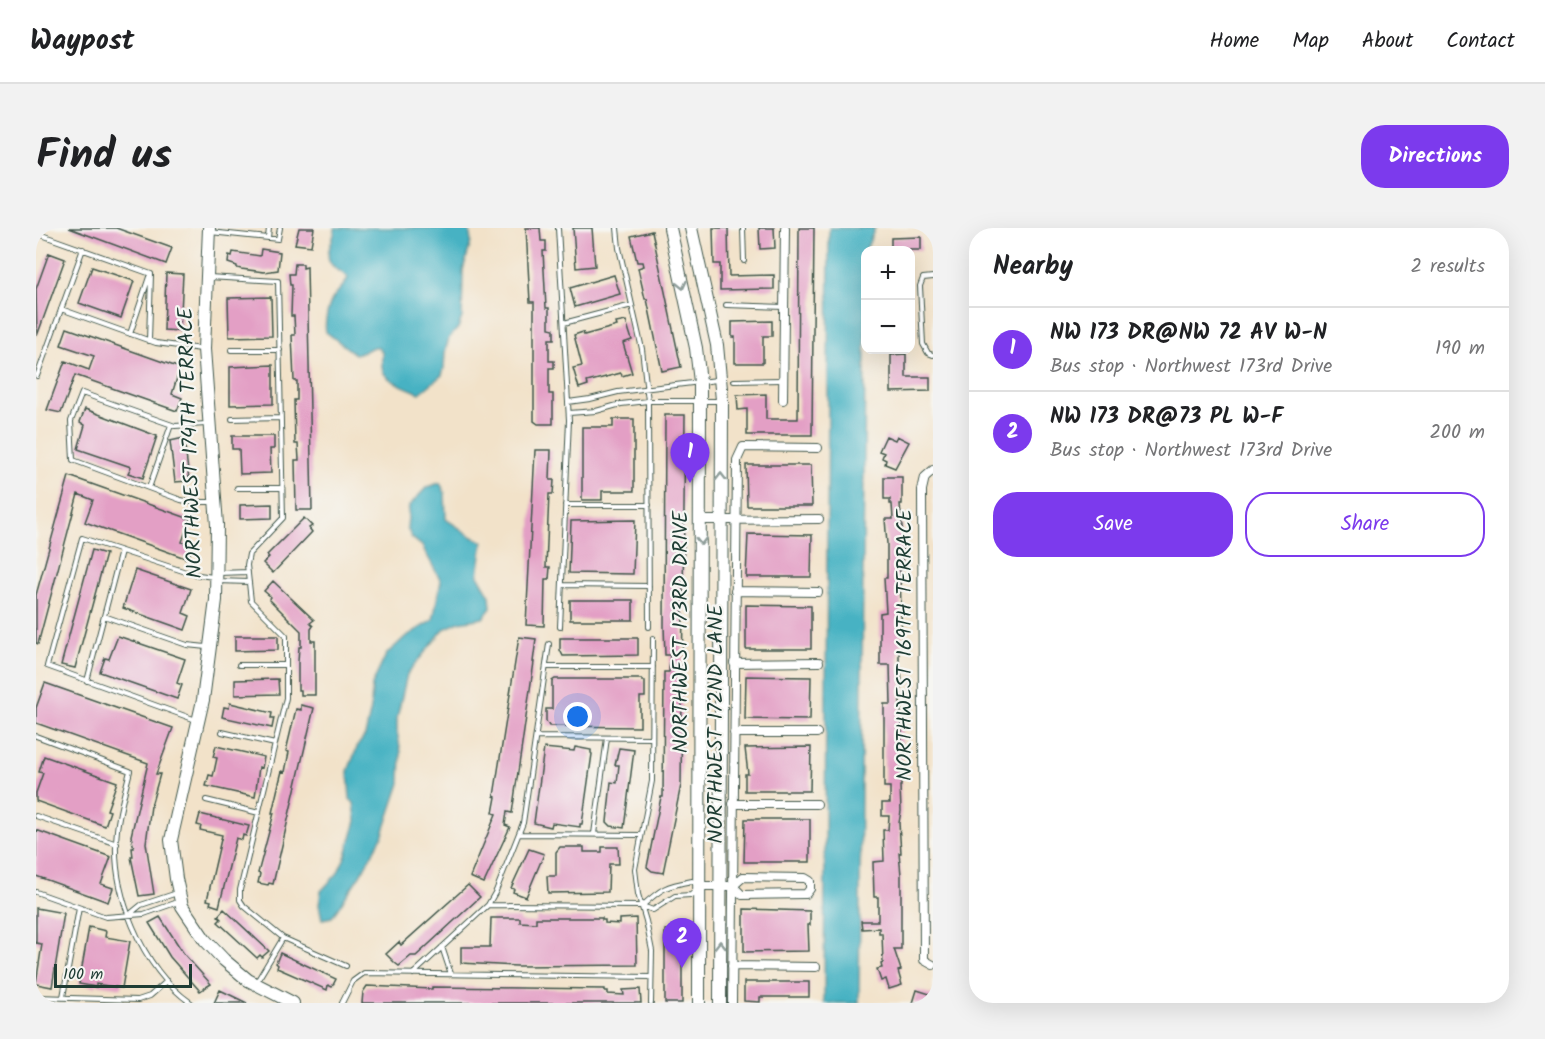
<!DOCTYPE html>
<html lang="en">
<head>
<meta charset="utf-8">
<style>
  :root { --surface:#fff; --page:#f2f2f2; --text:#202124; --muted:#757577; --line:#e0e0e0; --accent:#7c3aed }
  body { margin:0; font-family:Kalam,sans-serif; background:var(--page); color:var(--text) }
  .controls { position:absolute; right:18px; top:18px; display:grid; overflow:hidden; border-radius:12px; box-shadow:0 6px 24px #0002 }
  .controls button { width:54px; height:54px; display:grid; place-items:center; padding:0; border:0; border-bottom:2px solid var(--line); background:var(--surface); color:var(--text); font:30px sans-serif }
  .scale { position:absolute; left:18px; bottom:15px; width:138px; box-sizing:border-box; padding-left:6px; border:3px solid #1f3d34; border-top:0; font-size:16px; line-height:21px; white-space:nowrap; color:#1f3d34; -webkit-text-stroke:4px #f6f6f2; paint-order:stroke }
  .you { position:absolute; left:542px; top:489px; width:21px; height:21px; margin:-15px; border:4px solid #fff; border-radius:50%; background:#1a73e8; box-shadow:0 0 0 9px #1a73e833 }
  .badge { display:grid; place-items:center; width:39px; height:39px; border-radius:50%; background:var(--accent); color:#fff; font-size:20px; font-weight:700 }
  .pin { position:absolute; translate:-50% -50px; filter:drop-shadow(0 2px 3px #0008) }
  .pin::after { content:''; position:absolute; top:32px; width:21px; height:18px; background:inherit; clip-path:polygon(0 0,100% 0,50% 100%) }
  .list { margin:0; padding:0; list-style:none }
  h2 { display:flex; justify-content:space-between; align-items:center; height:78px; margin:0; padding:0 24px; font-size:26px }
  h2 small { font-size:20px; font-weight:400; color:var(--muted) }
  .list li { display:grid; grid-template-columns:39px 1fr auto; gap:18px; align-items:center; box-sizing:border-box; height:84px; padding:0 24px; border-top:2px solid var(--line) }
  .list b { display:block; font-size:22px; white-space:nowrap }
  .list p { margin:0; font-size:20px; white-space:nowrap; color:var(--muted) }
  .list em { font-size:20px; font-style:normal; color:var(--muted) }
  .actions { display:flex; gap:12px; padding:18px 24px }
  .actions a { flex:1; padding:14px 0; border:2px solid var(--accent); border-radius:24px; text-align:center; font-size:21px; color:var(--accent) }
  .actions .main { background:var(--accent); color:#fff }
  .map { position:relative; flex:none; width:897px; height:775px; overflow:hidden; border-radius:24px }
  header { display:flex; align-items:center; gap:36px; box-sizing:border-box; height:84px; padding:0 30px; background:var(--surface); border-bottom:2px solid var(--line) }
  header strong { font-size:28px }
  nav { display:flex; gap:33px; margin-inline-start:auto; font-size:21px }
  .intro { display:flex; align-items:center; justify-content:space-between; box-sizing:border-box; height:144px; padding:0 36px }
  h1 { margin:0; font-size:42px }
  .button { padding:15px 27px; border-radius:24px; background:var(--accent); color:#fff; font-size:21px; font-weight:700 }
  main { display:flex; gap:36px; padding:0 36px }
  aside { flex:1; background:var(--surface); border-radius:24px; box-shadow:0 6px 24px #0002 }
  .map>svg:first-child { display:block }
</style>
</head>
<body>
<header>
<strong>Waypost</strong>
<nav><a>Home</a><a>Map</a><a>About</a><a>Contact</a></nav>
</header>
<div class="intro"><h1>Find us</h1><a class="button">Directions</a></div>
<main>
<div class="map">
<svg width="897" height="775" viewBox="0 0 897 775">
  <rect width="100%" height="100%" fill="#f6f6f2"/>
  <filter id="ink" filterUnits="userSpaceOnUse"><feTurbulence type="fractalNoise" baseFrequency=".0167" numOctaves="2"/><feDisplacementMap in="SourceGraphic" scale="12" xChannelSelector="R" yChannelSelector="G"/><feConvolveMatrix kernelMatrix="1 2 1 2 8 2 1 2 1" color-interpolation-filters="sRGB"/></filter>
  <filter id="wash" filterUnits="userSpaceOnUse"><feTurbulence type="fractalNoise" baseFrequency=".008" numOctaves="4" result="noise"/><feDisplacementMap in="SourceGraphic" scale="24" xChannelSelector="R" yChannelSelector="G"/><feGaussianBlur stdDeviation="1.35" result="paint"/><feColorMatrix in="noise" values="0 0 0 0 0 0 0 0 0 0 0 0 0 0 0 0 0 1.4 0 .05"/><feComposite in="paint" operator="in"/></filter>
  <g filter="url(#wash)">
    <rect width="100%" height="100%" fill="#f2e2c9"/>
    <path fill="#46b2c3" stroke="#32787c" stroke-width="1.5" d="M299,0h134l2,14 -8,28 -1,47 -4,11 -9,10 -4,14 -1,16 -2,7 -22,18c-9,-4 -34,-12 -37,-22 -2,-5 -1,-13 -1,-19l-5,-5h-4l-10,5 -8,2 -29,-22c-2,-9 2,-26 7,-34 5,-8 12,-11 15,-21 -5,-4 -11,-7 -16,-12 -10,-12 3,-24 3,-37z
      M793,0h46l-9,22 -7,753h-35z
      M404,255l5,10 1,26 25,17 12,6 -5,33 12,21 1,12 -8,10 -24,4 -15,7 -37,45 -10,44v14l4,20 -1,31 -18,54 -22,38 -28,42 -10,2 -3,-14 2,-14 16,-17 9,-19 10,-34 -2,-18 -4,-4 -2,-28 10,-26 7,-9 6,-27 1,-24 14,-30 19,-18 28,-17 8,-39 -19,-35 -10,-8 -5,-10 2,-22 18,-19z"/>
    <g id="blocks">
      <path fill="#e39fc5" d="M33,0h47l56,20 -6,16z
        M263,0h15l-3,18 -16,-2z
        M490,0h14l1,13h5v10h-3l3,57h3v20l5,1v10h-5v22h5v7h-5v26h4v30h-15l-4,-3v-119h-4z
        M537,0h19l3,38 -19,2z
        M677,0h15l1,48 45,-1v14l-54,1v-26h-6z
        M723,0h15l1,20 -15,1z
        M763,0h15l-2,207h-65v-26l-9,1 -1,-15 29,-1v25h32z
        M616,3l29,136 -19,4 -15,-72h-2l-7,-31 6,-2 -1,-4h-6l-6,-26z
        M885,9v13h-30v-12z
        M225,21l19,3 -2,18 -14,2 -23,-3 -4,-1v-2l-9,-3 1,-8 3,1 1,-4 27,4z
        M13,25l16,6 -28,77 -1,-47z
        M259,36h8v4l4,-1 5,243h-16l-1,-50h4l-1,-16h-3l-1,-44h3v-19h-3l-2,-46h3l-1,-19h-3l1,-31h-2l-1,-11h5z
        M56,39l42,14 -13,37 -42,-15z
        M130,45l17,1 -3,57 -16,-1z
        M578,47l6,19 -45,13 -5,-19z
        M235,69l1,39 -43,1 -1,-39z
        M590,93l6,19 -9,3 9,30 -10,3 -1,-3 -34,9 1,3 -9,3 -6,-20 9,-2 -8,-31 9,-3 1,3 33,-9 -1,-3z
        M736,93v15h-9v27h-28v-26h-3v-15z
        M31,100l113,40 -8,26 10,4 -5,13 -102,-36 -14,38 -14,-3 18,-49 24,9 5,-14 -33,-11z
        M870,126v23h24v14l-39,1v-37z
        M237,137v39l-43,1v-38z
        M49,181l72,27 -14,42 -15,-5 3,-6 -53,-18 7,-24 -5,-3z
        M629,187h20l-4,370 -18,88 -11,-2 -5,-4 14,-70h2l1,-125h5l1,-17h-5l-1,-29z
        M577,191h21v72h-32v9h-20v-73h31z
        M196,208h42v13h-4l1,24 -31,1 -1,-25h-7z
        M850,208l9,4 2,-4 12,6 -14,26 -10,-4 1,-4 -4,-2 2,-5 -5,-2z
        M148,210l5,41 -1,2 -13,1 -5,-41z
        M499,222h16l-1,30h4l-1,14h-4l-3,73h4l-1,12h-4l-1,47 -18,-1z
        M710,237h65l1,41h-65z
        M33,248l121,43 -8,23 11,4 -5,13 -103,-37 8,-22 -15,-6 -40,150 -2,-1v-48z
        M848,249h18v27h-2l3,33 -1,32h-2l2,81h-3v21h2l1,13 -1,6h-2l3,36 -1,60h-1l1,25 -2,12 2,30h-2l2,22v74h-7l7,21 -3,1 4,14 -13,4 -3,-10 -5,2 -4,-12 5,-1 -1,-4 2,-1 -1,-30h-3v-5l-17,1 -1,-8h17v-24h-4l-1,-35 11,-1 -1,-31h5l1,-14h-7v-13h8v-16h-6v-83h7l-1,-39h-10v-52l6,-1 -2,-34h3v-34l-2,-25h8l-1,-15h-2v-5h-6z
        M236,276v14l-32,1v-14z
        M268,290l8,8 -3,2 3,4 -39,41 -10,-10 6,-6 -2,-2z
        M599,292l-2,54 -64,-1 2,-52z
        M712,306l64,1 -1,42h-65z
        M56,322l14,4 -31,114 -14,-3z
        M99,342l56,19 -8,24 7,3 -5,14 -62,-22z
        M237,353l41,39 -4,3 3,3 -2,3v12h4v54h-14v-5h-3v-28l1,-15h2v-16l-32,-32 2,-2 -7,-6z
        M534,372h63v20h-63z
        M710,377l65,1v43h-65z
        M82,408l67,23 -8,24 5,2 -5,14 -77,-27 5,-14 4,1z
        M199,408h43v14l-43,1z
        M483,409l17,2 -3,23h1l-22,151 -5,-1 -2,13 5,2 -26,56 -14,-6 26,-63 -3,-1 3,-16 -2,-1z
        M524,410h78v17l-75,1 -3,-6z
        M710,448l65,1 -1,43 -65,-1z
        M242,451l1,15 -44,1v-15z
        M519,451h87v2h3v16h-5v30l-91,-1 -3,-5v-12h6v-28z
        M9,455l128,45 -17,46h4l-9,32 -5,37 8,51 -15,2 -8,-39h2l-1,-9h2l-3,-12 17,-73 -112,-40v-15z
        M194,475l42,10 -1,5h3l-2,10 -50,-11 2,-10 5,1z
        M265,477l13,3 -41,176 -4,-1 -1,2 -10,-2 2,-9 -2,-1 16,-60h-2l7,-30 3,-12 3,1 4,-20 -3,-1 10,-42 5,1z
        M180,518l48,11 -2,11 -3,-1 -4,30 -49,-11 3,-11 4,1 1,-4 3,-14 -4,-1z
        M539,519l16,3v3l1,1 -10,70h-2v3l-28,-4 -1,4 -17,-4 10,-75 30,3z
        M775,519l-1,44h-65v-17h3l-3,-26z
        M583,520l15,2 -10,78 -13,-2 -4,-4 4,-40 6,1 2,-18h-4z
        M8,528l73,26 -10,28 3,1 -5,15 -69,-25v-8l7,-20 -4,-1z
        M164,586l49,12 -3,10 -3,-1 -1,5 -6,-2 -17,69 -9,-3 1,-3 -4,-1 15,-65 -22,-5 1,-4 -4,-1z
        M709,591h65v43h-66z
        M0,602l75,27 -10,27 12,4 -5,14 -72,-26z
        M524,619h24v5h18v-5h16l1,17h-10l-1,28 -60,1 -1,-17h9v-24z
        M493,621l15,5 -18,43 -13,-5 1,-3 -3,-1z
        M432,657l12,12 -64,59h-5l-12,10 -4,-3 -9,-9 13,-12 2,3z
        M0,680l28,5 -12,74 -16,-3 6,-40 -6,-1z
        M188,681l45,42 -7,6 -2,-2 -3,3 -39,-36 3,-3 -3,-3z
        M708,681l66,2v14h-2l1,26 -65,1z
        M124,689l24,37 27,30 -11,7 -30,-34 -21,-34z
        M455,690h29v4l16,1v-5h66v2h3v3l15,1v-5l16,-1 1,47 -120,1 -56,-3v-16h29z
        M53,699l17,4 -1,6 25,4 -8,47 -26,-4v3l-17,-3z
        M629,702h17v73h-17z
        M244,725l56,26 -4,8 -4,-2 -1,5 -50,-22 1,-3 -2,-2z
        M708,754h65v15h-49v5l-16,-1z
        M331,758l65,3v-2l173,2v2h3v3l16,1 -1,-5 17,-1 1,14h-279l1,-11z
        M184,762l27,13h-33z
        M881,762l16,5v8h-20z"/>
    </g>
  </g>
  <g filter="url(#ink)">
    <use href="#blocks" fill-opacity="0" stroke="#3f564a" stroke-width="1.5"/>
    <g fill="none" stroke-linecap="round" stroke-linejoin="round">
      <defs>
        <path id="lane" d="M522,0l11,192 -9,207
          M581,0l2,20 23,101 6,52 1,226
          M707,0l1,33
          M174,4l68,7 2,-11
          M0,5l115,41
          M232,10l1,-10
          M173,49l69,4 5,237 -34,36 -2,11 4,36 35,35v62l-46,192v10l4,6 39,32 63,28
          M897,49l-10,1 -3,8 3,58 5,9 5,2
          M690,77l58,2
          M25,81l95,34 45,6
          M528,95l68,-18
          M94,106l19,-57
          M113,113l2,-67
          M195,122h49
          M0,147l1,1 46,-127
          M698,153l49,-1
          M532,174l22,-3 28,-7 99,-12
          M533,185l27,-2 25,-7 27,-3h72
          M196,191l49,-1
          M170,196l-31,2 -93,-33 -11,28 2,39 108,40 10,2h22
          M113,260l22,-63
          M201,260h45
          M529,277h84
          M183,345l29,-1
          M181,353l32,1
          M526,357l87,1
          M68,388l83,29 19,2
          M203,437h47
          M510,439h107
          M51,453l34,-130
          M160,492l-149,-54 35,-128 110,36 21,3
          M186,504l53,12
          M0,508l94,35c-5,20 -11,40 -13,59 -7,60 24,138 74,173
          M500,509l116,1
          M170,572l53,13
          M0,588l81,28
          M483,606l122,1
          M558,606l13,-96
          M0,664l70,25 38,-3 34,-12
          M452,677l154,1 11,4 22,-14 16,-1 5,-5
          M606,678c20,-18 23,-20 50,-25l5,4
          M94,686l11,-9 36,-12
          M406,719l9,27
          M377,746l75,-69 8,-14 27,-68 26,-179
          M220,755l27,-45
          M0,769l102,3 12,-4 17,-15
          M27,769l16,-89
          M306,775l11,-22 11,-8 287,4
          M615,775l1,-52 -6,-30 -8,-27 -3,-25 17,-88 1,-143"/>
        <path id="street" d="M747,172l2,-172
          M897,242l-8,7 -3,13 2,470 9,5
          M665,292l118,-1
          M699,363l83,1
          M698,435l85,-1
          M698,505h83
          M697,576h84
          M663,658h34l9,9 64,-1 4,-5v-8l-5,-3 -62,-1 -10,9
          M696,738l84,1
          M696,775l5,-543 6,-13 75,1"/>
        <path id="secondary" d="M173,0l-5,121 13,176 -1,75 -13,100 -32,140 5,39 6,27 23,34 19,20 24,20 45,23
          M634,0l26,120 4,34 -1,621
          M655,0l26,117 5,55 -2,603"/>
      </defs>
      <use href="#lane" stroke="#3f564a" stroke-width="6"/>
      <use href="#street" stroke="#3f564a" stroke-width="10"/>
      <use href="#secondary" stroke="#3f564a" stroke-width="14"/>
      <use href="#lane" stroke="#fff" stroke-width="4"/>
      <use href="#street" stroke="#fff" stroke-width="8"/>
      <use href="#secondary" stroke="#fff" stroke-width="12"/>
    </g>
    <defs><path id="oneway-chevron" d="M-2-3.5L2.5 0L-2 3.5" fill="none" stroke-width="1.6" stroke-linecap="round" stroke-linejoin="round" transform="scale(1.5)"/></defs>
    <g stroke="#8f9e9a">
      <use href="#oneway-chevron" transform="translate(646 57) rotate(77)"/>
      <use href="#oneway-chevron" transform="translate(685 249) rotate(-90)"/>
      <use href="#oneway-chevron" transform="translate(665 313) rotate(90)"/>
      <use href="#oneway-chevron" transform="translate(684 717) rotate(-90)"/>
    </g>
  </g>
  <g text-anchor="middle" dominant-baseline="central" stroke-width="4.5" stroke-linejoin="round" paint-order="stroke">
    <g font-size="21" fill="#1f3d34" stroke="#f6f6f2">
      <text transform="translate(155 215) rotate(-92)">NORTHWEST 174TH TERRACE</text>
      <text transform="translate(645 404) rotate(-90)">NORTHWEST 173RD DRIVE</text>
      <text transform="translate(869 417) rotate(-90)">NORTHWEST 169TH TERRACE</text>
      <text transform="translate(680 496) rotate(-90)">NORTHWEST 172ND LANE</text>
    </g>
  </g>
</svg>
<div class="controls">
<button>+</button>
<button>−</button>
</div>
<div class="scale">100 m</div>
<div class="you"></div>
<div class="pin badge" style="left:654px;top:255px">1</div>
<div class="pin badge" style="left:646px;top:740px">2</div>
</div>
<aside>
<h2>Nearby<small>2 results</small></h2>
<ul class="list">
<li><span class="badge">1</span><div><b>NW 173 DR@NW 72 AV W-N</b><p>Bus stop · Northwest 173rd Drive</p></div><em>190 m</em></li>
<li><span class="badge">2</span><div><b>NW 173 DR@73 PL W-F</b><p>Bus stop · Northwest 173rd Drive</p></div><em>200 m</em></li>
</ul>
<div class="actions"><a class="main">Save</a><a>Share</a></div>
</aside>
</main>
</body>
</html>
